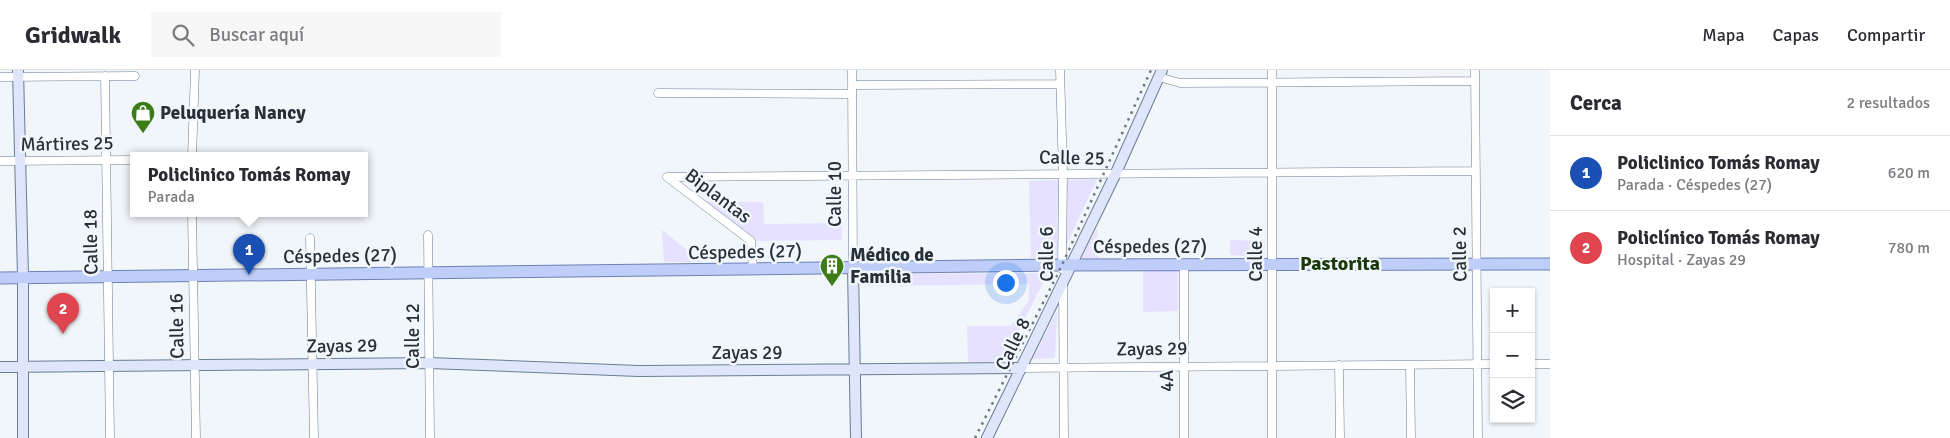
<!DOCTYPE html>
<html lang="es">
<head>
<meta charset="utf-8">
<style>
  :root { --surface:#fff; --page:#f7f7f7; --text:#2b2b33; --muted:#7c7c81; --line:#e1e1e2; --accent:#3d7b17 }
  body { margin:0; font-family:Signika,sans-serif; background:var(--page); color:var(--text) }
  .controls { position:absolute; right:15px; bottom:15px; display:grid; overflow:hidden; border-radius:0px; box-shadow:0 1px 4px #0004 }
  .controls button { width:45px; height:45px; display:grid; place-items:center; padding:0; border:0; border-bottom:1px solid var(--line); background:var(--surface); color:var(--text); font:25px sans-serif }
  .you { position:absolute; left:1005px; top:212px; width:18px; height:18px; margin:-12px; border:4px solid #fff; border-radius:50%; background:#1a73e8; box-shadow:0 0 0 8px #1a73e833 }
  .badge { display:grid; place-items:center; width:32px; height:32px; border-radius:50%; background:var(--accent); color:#fff; font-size:16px; font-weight:700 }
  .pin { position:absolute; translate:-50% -41px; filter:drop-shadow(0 1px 2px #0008) }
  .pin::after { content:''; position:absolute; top:26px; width:18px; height:15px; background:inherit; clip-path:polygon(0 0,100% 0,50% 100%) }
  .popup { position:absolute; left:130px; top:82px; width:238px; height:65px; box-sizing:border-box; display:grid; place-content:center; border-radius:0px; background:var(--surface); filter:drop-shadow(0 1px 4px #0005); font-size:16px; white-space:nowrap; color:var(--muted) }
  .popup b { font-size:19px; color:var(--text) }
  .popup::after { content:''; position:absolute; left:50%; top:100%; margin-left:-10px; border:10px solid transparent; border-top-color:var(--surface) }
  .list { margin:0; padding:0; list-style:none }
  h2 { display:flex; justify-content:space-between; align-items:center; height:65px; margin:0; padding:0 20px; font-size:21px }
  h2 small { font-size:16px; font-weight:400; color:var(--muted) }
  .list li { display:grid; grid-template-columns:32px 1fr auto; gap:15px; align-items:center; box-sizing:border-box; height:75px; padding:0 20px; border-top:1px solid var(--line) }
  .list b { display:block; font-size:19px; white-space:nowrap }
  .list p { margin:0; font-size:16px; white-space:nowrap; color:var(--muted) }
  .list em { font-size:16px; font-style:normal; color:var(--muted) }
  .icon { flex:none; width:28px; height:28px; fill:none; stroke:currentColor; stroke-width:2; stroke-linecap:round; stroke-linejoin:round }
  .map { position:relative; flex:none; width:1550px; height:368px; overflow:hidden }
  header { display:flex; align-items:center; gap:30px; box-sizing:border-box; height:70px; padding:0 25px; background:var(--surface); border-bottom:1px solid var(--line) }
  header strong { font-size:24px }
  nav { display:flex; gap:28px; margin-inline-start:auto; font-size:18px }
  .search { width:350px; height:45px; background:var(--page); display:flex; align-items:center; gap:12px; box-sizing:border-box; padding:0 18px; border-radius:0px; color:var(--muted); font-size:19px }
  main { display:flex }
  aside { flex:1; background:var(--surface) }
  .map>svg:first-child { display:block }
</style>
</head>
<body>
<header>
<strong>Gridwalk</strong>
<div class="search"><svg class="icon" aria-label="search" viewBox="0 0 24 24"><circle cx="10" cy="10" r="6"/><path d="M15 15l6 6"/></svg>Buscar aquí</div>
<nav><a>Mapa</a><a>Capas</a><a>Compartir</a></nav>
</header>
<main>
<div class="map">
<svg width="1550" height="368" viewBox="0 0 1550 368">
  <rect width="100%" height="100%" fill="#f1f6fb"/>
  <path fill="#e5e1ff" d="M1097,109l-32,69 2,-68z
    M1058,110l-1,76 -3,2h-23l-2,-77z
    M702,131l61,1 1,22 78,-1v17l-88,1z
    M1097,159l2,29h-18z
    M662,160l40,32h-38z
    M1230,170l35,1 -1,16 -34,-2z
    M1143,200h35v41l-35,1z
    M1048,203l-45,89h-35l-1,-36h44l18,-26v-16l-162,2v-12z
    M1057,241l-2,47 -23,1z"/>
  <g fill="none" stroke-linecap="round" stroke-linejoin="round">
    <defs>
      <path id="street" d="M852,0l1,198
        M1060,0l3,103 -1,96
        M1272,0v368
        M1475,0l3,368
        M105,6l5,362
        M0,7l135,-1
        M1159,7l21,6 295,-2
        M852,15l208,-1
        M658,23l194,1
        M192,86l3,-86
        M0,91l134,-1
        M667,107l809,-6
        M667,107l84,64 2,28
        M192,144l4,224
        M428,165l2,203
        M310,168l4,200
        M1184,195v173
        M1063,215l1,153
        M1531,294h19
        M1339,295l1,73
        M1410,295l1,73
        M1021,298l473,-4"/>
      <path id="secondary" d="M18,0l5,207v161
        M853,198l3,170
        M0,297l429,-4 210,8 382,-3
        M987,368l128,-263 47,-105"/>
      <path id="primary" d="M0,208l1062,-13 488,-1"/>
    </defs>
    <use href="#street" stroke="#697e92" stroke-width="9"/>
    <use href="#secondary" stroke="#697e92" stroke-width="12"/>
    <use href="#primary" stroke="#6e81b3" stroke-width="13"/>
    <use href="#street" stroke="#fff" stroke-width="8"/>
    <use href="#secondary" stroke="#dfe6fc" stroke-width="10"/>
    <use href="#primary" stroke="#bfcef8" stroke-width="11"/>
    <path stroke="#70777f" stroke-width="2.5" stroke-dasharray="2.5 5" stroke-linecap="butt" d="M975,368l87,-173 89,-195"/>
  </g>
  <defs>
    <symbol id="shop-pin" viewBox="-11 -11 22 30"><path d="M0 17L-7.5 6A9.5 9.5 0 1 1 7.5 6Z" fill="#3d7b17" stroke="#f1f6fb"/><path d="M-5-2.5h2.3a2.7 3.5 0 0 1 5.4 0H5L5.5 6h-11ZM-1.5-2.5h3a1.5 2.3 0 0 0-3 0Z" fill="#fff"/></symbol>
    <symbol id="building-pin" viewBox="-11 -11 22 30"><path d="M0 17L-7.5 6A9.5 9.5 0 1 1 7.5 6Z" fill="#3d7b17" stroke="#f1f6fb"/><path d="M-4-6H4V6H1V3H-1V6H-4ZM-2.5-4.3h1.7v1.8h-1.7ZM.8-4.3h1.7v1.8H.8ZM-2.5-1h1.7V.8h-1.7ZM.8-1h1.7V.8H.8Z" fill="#fff"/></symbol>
  </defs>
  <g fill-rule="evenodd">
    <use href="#shop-pin" x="129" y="29" width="28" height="38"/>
    <use href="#building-pin" x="818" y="182" width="28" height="38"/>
  </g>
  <g text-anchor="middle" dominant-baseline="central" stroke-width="5" stroke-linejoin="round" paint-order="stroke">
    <g font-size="19" font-weight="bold" fill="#273039" stroke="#f1f6fb" text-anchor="start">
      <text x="160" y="43">Peluquería Nancy</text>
      <text x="850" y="185">Médico de<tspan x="850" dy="22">Familia</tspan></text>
    </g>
    <g font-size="19" fill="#273039" stroke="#f1f6fb">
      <text transform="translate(67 74) rotate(-1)">Mártires 25</text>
      <text transform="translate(1072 88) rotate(1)">Calle 25</text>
      <text transform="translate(835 124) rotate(-90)">Calle 10</text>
      <text transform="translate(718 126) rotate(37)">Biplantas</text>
      <text transform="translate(91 172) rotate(-91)">Calle 18</text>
      <text x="1150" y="177">Céspedes (27)</text>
      <text transform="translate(745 182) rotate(-1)">Céspedes (27)</text>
      <text transform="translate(1047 184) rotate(-90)">Calle 6</text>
      <text transform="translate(1256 184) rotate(-90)">Calle 4</text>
      <text transform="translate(1460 184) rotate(-91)">Calle 2</text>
      <text transform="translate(340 186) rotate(-1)">Céspedes (27)</text>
      <text transform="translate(177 256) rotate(-91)">Calle 16</text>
      <text transform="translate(413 266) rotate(-90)">Calle 12</text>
      <text transform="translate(1013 274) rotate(-64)">Calle 8</text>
      <text transform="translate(342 276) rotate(-1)">Zayas 29</text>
      <text transform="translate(1152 279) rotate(-1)">Zayas 29</text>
      <text x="747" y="283">Zayas 29</text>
      <text transform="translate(1167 311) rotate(-91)">4A</text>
    </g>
    <g font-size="20" font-weight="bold" fill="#1a380a" stroke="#f1f6fb">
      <text x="1340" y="193">Pastorita</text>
    </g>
  </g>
</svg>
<div class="controls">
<button>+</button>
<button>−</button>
<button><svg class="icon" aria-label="layers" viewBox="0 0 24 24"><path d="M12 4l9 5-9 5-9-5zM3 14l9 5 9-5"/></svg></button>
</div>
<div class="you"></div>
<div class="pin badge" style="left:249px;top:205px;background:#1a4fb4">1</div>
<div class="popup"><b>Policlinico Tomás Romay</b>Parada</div>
<div class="pin badge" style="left:63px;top:264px;background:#e0444e">2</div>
</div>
<aside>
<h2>Cerca<small>2 resultados</small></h2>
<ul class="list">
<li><span class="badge" style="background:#1a4fb4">1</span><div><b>Policlinico Tomás Romay</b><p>Parada · Céspedes (27)</p></div><em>620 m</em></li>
<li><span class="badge" style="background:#e0444e">2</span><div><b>Policlínico Tomás Romay</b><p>Hospital · Zayas 29</p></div><em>780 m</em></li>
</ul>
</aside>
</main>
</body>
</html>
